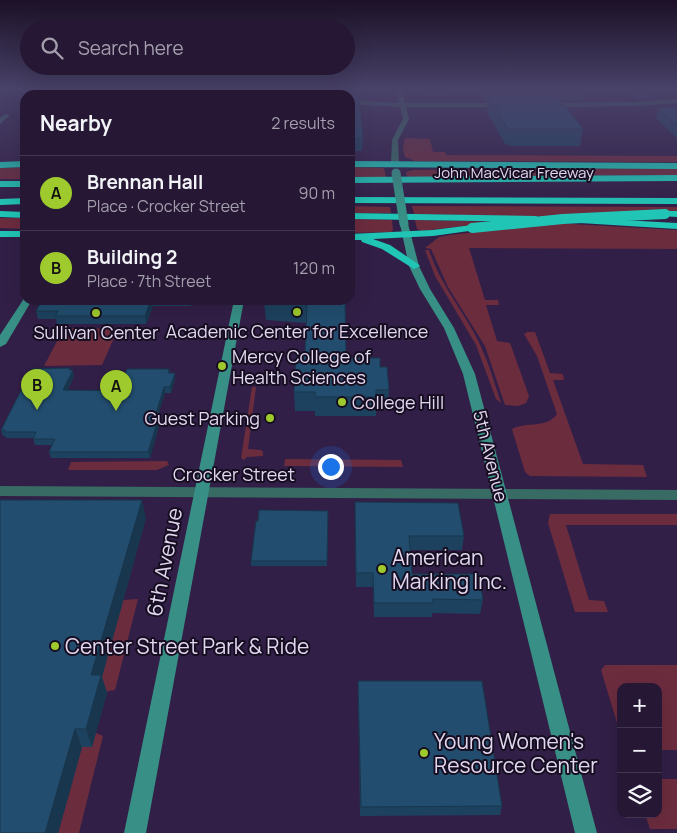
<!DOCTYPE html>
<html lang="en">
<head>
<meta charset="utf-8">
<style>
  :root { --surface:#261735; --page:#2e203d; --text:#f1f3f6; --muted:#a49fad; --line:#423650; --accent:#9fca2d }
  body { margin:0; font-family:Manrope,sans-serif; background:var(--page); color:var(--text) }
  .controls { position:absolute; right:15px; bottom:15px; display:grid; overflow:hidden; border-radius:10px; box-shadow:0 5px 20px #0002 }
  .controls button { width:45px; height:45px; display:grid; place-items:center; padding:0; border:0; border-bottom:1px solid var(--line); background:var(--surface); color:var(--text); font:25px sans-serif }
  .you { position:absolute; left:330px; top:466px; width:18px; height:18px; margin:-12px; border:4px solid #fff; border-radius:50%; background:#1a73e8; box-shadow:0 0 0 8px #1a73e833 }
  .badge { display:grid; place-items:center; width:32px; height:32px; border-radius:50%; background:var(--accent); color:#111; font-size:16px; font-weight:700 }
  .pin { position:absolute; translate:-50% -41px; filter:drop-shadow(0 1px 2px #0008) }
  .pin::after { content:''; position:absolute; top:26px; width:18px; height:15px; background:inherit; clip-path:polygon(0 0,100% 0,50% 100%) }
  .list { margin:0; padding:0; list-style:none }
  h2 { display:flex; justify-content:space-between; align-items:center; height:65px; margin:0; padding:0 20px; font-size:21px }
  h2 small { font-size:16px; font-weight:400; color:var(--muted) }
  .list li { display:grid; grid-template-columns:32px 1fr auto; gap:15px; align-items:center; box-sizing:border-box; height:75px; padding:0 20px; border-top:1px solid var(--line) }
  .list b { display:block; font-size:19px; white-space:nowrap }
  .list p { margin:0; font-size:16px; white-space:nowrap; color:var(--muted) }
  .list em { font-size:16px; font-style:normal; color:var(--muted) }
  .icon { flex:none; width:28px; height:28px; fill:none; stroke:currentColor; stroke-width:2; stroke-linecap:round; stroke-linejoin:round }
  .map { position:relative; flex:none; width:677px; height:833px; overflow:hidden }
  .search { position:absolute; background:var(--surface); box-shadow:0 5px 20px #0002; left:20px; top:20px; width:335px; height:55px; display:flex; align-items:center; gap:12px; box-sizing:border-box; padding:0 18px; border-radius:28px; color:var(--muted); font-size:19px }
  .panel { position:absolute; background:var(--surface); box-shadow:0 5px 20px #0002; left:20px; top:90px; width:335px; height:215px; border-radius:15px }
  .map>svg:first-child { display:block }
</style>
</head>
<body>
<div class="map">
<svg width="677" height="833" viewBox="0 0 677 833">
  <rect width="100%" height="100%" fill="#321f47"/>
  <path fill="#6b2c3e" d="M405,138l25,1 3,13h12l1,3 231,1v6l-262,-1 -10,-4 -2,-9z
    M25,167v12h-25v-11z
    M350,167l34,1 2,9h-36z
    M677,168v7l-270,2 -1,-5 7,-2z
    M350,206l40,1 1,6h-41z
    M412,206l265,1v4l-125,6 -138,-3z
    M0,218h25v11l-25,-1z
    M350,219l42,1 1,10 -2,2 -41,1z
    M415,220l83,2 -76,9 -5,-2z
    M554,223l123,7v19l-208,-1 16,52h13l1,5h-13l11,36 13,2 19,53 -3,7 -8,3 -13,-1 -20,-59 -37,-59 -17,-38 -6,-1 14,-11 11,-2z
    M425,250h4c10,31 29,54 44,81 13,23 20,47 28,72l-5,-4 -20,-54 -41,-69z
    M68,328l50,1 -16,36 -58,1 19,-36z
    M527,332h8l15,41 13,1 1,6h-11l30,84 60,1 4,12 -117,-1 -5,-4 -13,-43c15,-8 35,0 45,-15l-20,-58 -13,-22z
    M252,387h4l-8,62 13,1 2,2v4l-16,1 -3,3 -3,-2z
    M285,459l116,1 2,7 -119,-1z
    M164,461h3l2,4 -12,5h-89l3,-8z
    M550,514h127v11h-111l23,75 15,1 4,11h-33l-27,-89z
    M138,599l-23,91 -18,3 26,-93z
    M605,665h72v85h-19v-63h-37v49l-20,-66z
    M96,733l7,3 -24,97h-21l24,-86z
    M658,779h19v50h-27l-5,-15h13z"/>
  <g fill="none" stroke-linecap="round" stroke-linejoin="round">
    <path fill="#386b64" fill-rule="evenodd" d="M396,89h6l3,14h100l3,2 -3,2h-99l3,12 -11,21 1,24 -4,2 -4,-2 1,-24 11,-21 -3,-12 -50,-3v-4l49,3z
      M677,99v4l-42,3 -88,1 -3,-2 3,-2 88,-1z
      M5,114l5,1 -10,9v-6z
      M0,486l677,4v10l-677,-4z"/>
    <path fill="#378f85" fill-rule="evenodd" d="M152,89h6l-4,6h-6z
      M277,89h6l-1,6h-6z
      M404,221l4,3 11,42 11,23 24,39 21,46 122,459h-22l-112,-459 -19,-46 -24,-39 -11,-23 -9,-42z
      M25,297v3h7l-26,44 -6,3v-12z
      M234,300h10l-98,533h-22z"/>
    <path fill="#21c5b5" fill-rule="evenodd" d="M25,161v6l-25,1v-6z
      M350,161l327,2v6l-327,-2z
      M677,175v6l-327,2v-6z
      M0,181h25v6h-25z
      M350,197l327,1v6l-327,-1z
      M25,198v6l-25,1v-6z
      M0,211l25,1v6l-25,-1z
      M665,211h12v6l-16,-1v-4z
      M350,213l186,3 5,3 -5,3 -186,-3z
      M584,218l93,5v6l-97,-6 -1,-2z
      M472,225l4,1 1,2 -1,2 -43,6 -60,3 17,6 28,19 2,2 -6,3 -32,-20 -20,-7 -1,-2h-11v-6l83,-4z
      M0,231h25v6h-25z"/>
    <path stroke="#378f85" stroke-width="9" d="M396,173l8,51"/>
    <path stroke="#21c5b5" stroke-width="10" d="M472,228l91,-9 102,-5"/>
  </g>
  <path fill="#1d425f" d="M0,89h12l-2,2h-10z
    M300,89h95l-1,2h-8l-1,4h-26l4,43 -1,13h-12v-56h-50z
    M404,89h50l-1,7h-32l-2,-5h-15z
    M479,89h189l-15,9 -16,1 -7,-6h-46l-1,7 -22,1 22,28 -3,17h-69l-6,-2 -18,-32 1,-11h-3z
    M40,90h31l-5,5h-24z
    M658,108h19v30l-21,-20z
    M42,300h151l-2,6h-38l-7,18h-89l-1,-5h-18l-2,-8z
    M345,300l1,58 34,9 9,23 -1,20h-12v6h-61v-5h-20l-1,-19 11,-37 1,-32 -40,-3 -2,-18z
    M70,368l4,8 -6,14 50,1 51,-22 1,4h5v6l-4,14h-6l-9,27 3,6 -9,32h-99l-2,-6 3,-7h-17l-2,-7h-27l-1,-2h-2l-2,-6z
    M355,502l109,34 -2,14h-52l2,24 71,26 -3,14 -48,-1v4h-58l-1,-30h-17z
    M328,511l-1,55h-76v-5l7,-40z
    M146,518l-44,159 5,16 -15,54h-10l-24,86h-58z
    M358,681l144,125 -2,9 -140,1z"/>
  <path fill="#18364d" d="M63,89h9l-6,6h-8z
    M655,89h13l-15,9z
    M151,300h1l1,6 -7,18 -1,-8z
    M190,300h3l-2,6z
    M70,368l1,5 2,-3 1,6 -9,20 -2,-6z
    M175,373v6l-4,14 -1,-6z
    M164,387l1,6 -10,33 -1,-6z
    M158,420l1,6 -9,32 -2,-6z
    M142,500l4,18 -44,159 5,16 -15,54 -6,-18 5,-54z
    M75,729l7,18 -24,86h-13z"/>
  <path fill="#224d6e" stroke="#18364d" d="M41,89h22l-5,6h-5l-13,-5z
    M311,89h38v4l10,1 4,44h-13v-43h-40z
    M490,94h66l27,35h-70l-6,-1 -18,-32h3z
    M658,108h19v18z
    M42,300h109l-6,16h-90l3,-5h-22z
    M265,300h80l1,58h34v9h7l2,23h-13v7h-61v-5h-21l2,-37h9l2,-50 -43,-3z
    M70,368l-1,2h4l-10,20 55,1 9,-22h42l-1,4h7l-5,14h-6l-10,33h4l-10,32h-99l6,-13h-22l3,-7h-32l1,-2h-4l31,-61z
    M0,500h142l-51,175h10l-15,54h-11l-30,104h-45z
    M355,502l103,1 6,33h-55l3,38h67l4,26 -50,-1v4h-59l-1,-30h-17z
    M259,510l69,1 -1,50h-76l5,-40h2z
    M358,681h124l20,125 -141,1z"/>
  <linearGradient id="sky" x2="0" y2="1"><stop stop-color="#1c1127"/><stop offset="0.43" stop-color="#494269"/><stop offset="1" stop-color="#494269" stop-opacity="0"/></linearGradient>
  <rect width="677" height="206" fill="url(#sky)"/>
  <g fill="#9fca2d" stroke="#160e20" stroke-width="2">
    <circle cx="297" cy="312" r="5"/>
    <circle cx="96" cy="313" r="5"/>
    <circle cx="222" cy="366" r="5"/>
    <circle cx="342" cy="402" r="5"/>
    <circle cx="270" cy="418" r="5"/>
    <circle cx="382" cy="569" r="5"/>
    <circle cx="55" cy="646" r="5"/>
    <circle cx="424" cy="753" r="5"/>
  </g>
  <g text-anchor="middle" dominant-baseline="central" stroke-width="4" stroke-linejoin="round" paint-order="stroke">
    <g font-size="15" fill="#e1d7f0" stroke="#160e20">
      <text x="514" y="172">John MacVicar Freeway</text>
    </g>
    <g font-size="18" fill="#e1d7f0" stroke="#160e20">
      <text x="297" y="331">Academic Center for Excellence</text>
      <text x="96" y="332">Sullivan Center</text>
      <text x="232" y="356" text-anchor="start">Mercy College of<tspan x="232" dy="21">Health Sciences</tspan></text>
      <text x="352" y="402" text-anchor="start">College Hill</text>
      <text x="260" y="418" text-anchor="end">Guest Parking</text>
    </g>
    <g font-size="18" fill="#e1d7f0" stroke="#160e20">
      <text transform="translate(491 456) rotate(76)">5th Avenue</text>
      <text x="234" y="474">Crocker Street</text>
    </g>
    <g font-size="21" fill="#e1d7f0" stroke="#160e20" text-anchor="start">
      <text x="392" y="557">American<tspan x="392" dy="24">Marking Inc.</tspan></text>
      <text x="65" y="646">Center Street Park &amp; Ride</text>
      <text x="434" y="741">Young Women's<tspan x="434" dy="24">Resource Center</tspan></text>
    </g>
    <g font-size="21" fill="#e1d7f0" stroke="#160e20">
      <text transform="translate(164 562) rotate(-79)">6th Avenue</text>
    </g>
  </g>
</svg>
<div class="controls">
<button>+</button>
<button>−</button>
<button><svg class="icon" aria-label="layers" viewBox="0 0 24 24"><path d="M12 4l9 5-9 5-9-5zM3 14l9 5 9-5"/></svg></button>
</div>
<div class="you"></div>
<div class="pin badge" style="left:116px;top:411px">A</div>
<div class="pin badge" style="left:37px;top:410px">B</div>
<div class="search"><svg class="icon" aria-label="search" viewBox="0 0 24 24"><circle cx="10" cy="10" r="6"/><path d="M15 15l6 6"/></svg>Search here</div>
<section class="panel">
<h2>Nearby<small>2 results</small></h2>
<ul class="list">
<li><span class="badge">A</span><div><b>Brennan Hall</b><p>Place · Crocker Street</p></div><em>90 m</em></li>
<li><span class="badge">B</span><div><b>Building 2</b><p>Place · 7th Street</p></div><em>120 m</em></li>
</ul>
</section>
</div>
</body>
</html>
